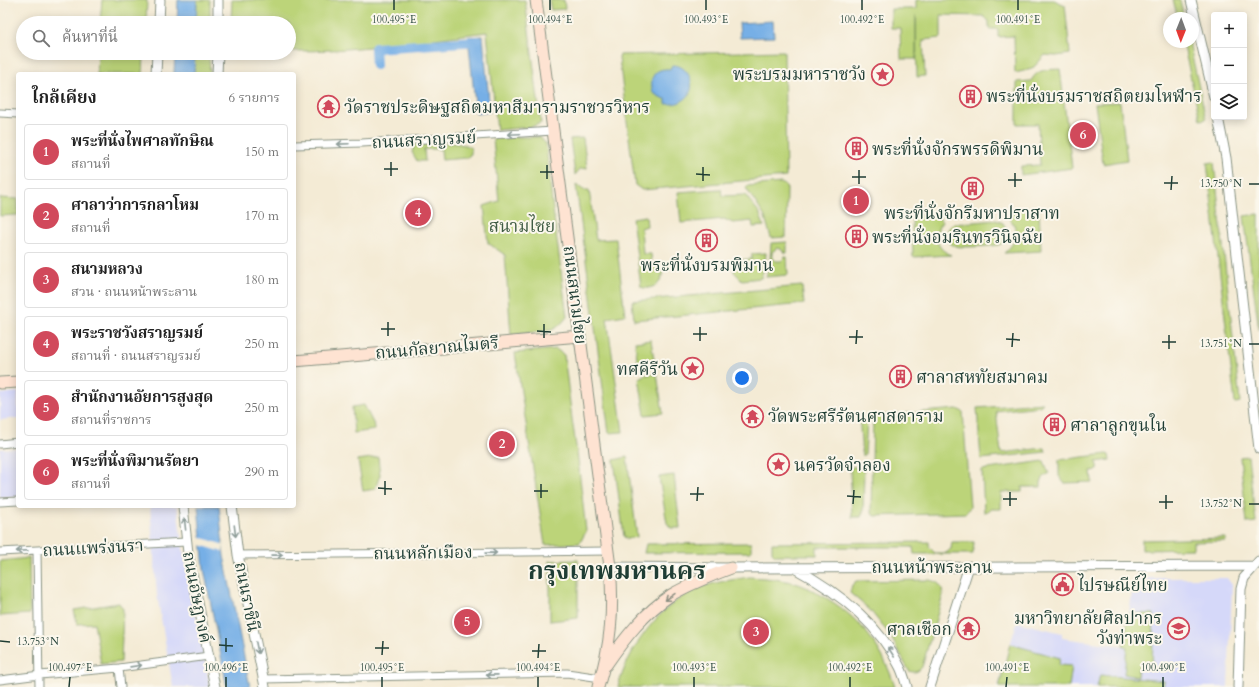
<!DOCTYPE html>
<html lang="th">
<head>
<meta charset="utf-8">
<style>
  :root { --surface:#fff; --page:#f6f6f6; --text:#222; --muted:#767676; --line:#e0e0e0; --accent:#d1495b }
  body { margin:0; font-family:Cardo,"Noto Serif Thai",serif; background:var(--page); color:var(--text) }
  .controls { position:absolute; right:12px; top:12px; display:grid; overflow:hidden; border-radius:4px; box-shadow:0 2px 10px #0003 }
  .controls button { width:36px; height:36px; display:grid; place-items:center; padding:0; border:0; border-bottom:1px solid var(--line); background:var(--surface); color:var(--text); font:20px sans-serif }
  .compass { position:absolute; left:1163px; top:12px; width:36px; height:36px; border-radius:50%; background:var(--surface); box-shadow:0 2px 10px #0003; rotate:181deg }
  .you { position:absolute; left:742px; top:378px; width:14px; height:14px; margin:-10px; border:3px solid #fff; border-radius:50%; background:#1a73e8; box-shadow:0 0 0 6px #1a73e833 }
  .badge { display:grid; place-items:center; width:26px; height:26px; border-radius:50%; background:var(--accent); color:#fff; font-size:13px; font-weight:700 }
  .pin { position:absolute; translate:-50% -50%; border:2px solid #fff; box-shadow:0 1px 4px #0006 }
  .list { margin:0; padding:0; list-style:none }
  h2 { display:flex; justify-content:space-between; align-items:center; height:52px; margin:0; padding:0 16px; font-size:17px }
  h2 small { font-size:13px; font-weight:400; color:var(--muted) }
  .list li { display:grid; grid-template-columns:26px 1fr auto; gap:12px; align-items:center; box-sizing:border-box; height:56px; margin:0 8px 8px; padding:0 8px; border:1px solid var(--line); border-radius:4px }
  .list b { display:block; font-size:15px; white-space:nowrap }
  .list p { margin:0; font-size:13px; white-space:nowrap; color:var(--muted) }
  .list em { font-size:13px; font-style:normal; color:var(--muted) }
  .icon { flex:none; width:22px; height:22px; fill:none; stroke:currentColor; stroke-width:2; stroke-linecap:round; stroke-linejoin:round }
  .map { position:relative; flex:none; width:1259px; height:687px; overflow:hidden }
  .search { position:absolute; background:var(--surface); box-shadow:0 2px 10px #0003; left:16px; top:16px; width:280px; height:44px; display:flex; align-items:center; gap:10px; box-sizing:border-box; padding:0 14px; border-radius:22px; color:var(--muted); font-size:15px }
  .panel { position:absolute; background:var(--surface); box-shadow:0 2px 10px #0003; left:16px; top:72px; width:280px; height:436px; border-radius:4px }
  .map>svg:first-child { display:block }
</style>
</head>
<body>
<div class="map">
<svg width="1259" height="687" viewBox="0 0 1259 687">
  <rect width="100%" height="100%" fill="#fbf7ec"/>
  <filter id="ink" filterUnits="userSpaceOnUse"><feTurbulence type="fractalNoise" baseFrequency=".025" numOctaves="2"/><feDisplacementMap in="SourceGraphic" scale="8" xChannelSelector="R" yChannelSelector="G"/><feConvolveMatrix kernelMatrix="1 2 1 2 8 2 1 2 1" color-interpolation-filters="sRGB"/></filter>
  <filter id="wash" filterUnits="userSpaceOnUse"><feTurbulence type="fractalNoise" baseFrequency=".012" numOctaves="4" result="noise"/><feDisplacementMap in="SourceGraphic" scale="16" xChannelSelector="R" yChannelSelector="G"/><feGaussianBlur stdDeviation="0.9" result="paint"/><feColorMatrix in="noise" values="0 0 0 0 0 0 0 0 0 0 0 0 0 0 0 0 0 1.4 0 .05"/><feComposite in="paint" operator="in"/></filter>
  <g filter="url(#wash)">
    <rect width="100%" height="100%" fill="#f4ebd5"/>
    <path fill="#d5d8f9" d="M18,392v26l-18,2v-26z
      M18,448v49l-18,1v-49z
      M150,506h27l5,38 28,143h-37l-16,-92z
      M1133,578h94l5,7 -4,102h-230l19,-65 45,11v5l61,8 9,-52z"/>
    <path fill="#bcd479" stroke="#6e8856" d="M102,0h45l-1,23h-46z
      M197,0h13v23h-14z
      M232,0h293l16,123 -10,4 -34,3 -10,-98c-65,8 -132,20 -198,19v-28h-58z
      M549,0h15l1,9 -14,1z
      M916,0h138l11,5 5,49 -14,2 -11,-1 -13,14 -17,4 -1,-37 -16,1v-8h-9v-8l-6,-5 -42,-1v23l-18,2 2,36 -8,1 -1,-62v44h-15l-1,-31h-9v-19h25z
      M1173,0h7l4,18h-6z
      M1183,42h6l17,77 -6,1z
      M784,51l2,126 -144,13 -7,-5 -16,-127 1,-3z
      M98,53h46l-1,21h-46z
      M195,53h14l1,21h-16z
      M1060,69l12,99 -51,7v-9l19,-1 -2,-41h-21v-42l14,-1c7,-13 16,-11 29,-12z
      M1120,102l7,58 -24,4 -8,-61z
      M515,137h25l6,7 6,58 15,115 -7,8 -8,5 -41,5 -6,-80 -17,-12 -4,-37 15,-5 -6,-62z
      M583,138l4,30 -7,1 -5,6 -5,-36z
      M453,143l13,2 5,3v6l-5,4 -24,2 -1,-11h-17l1,12h-8l-5,-9 3,-7z
      M1214,162l26,240 -5,1 -28,-240z
      M781,183l4,2 2,4 -1,48 -15,1 -6,-21 -19,-29 1,-2z
      M576,185l8,5h5l7,50 20,-1 9,76 -18,3 16,114 -14,1z
      M721,189l1,7 23,-1 14,17 5,14 -11,1 -1,-6 -19,2 -9,-4 -43,4 -3,-31z
      M0,198l18,1v16l-18,1z
      M1039,209l2,42 -37,2c13,-11 17,-23 4,-36l7,-7z
      M936,214l6,8c-10,12 -6,27 9,33l-38,2 -1,-42z
      M1259,214v116l-15,-114z
      M646,216l1,10 -6,2 2,26h8l1,13h10c0,4 1,9 -1,13 -4,7 -14,10 -20,7l-9,-69z
      M996,220l7,3 4,7 -1,9c-2,3 -4,5 -8,6 -5,1 -39,3 -43,1 -11,-4 -10,-16 -2,-22z
      M787,242v11h-2l-4,-4 -4,-1 -5,4v5l4,4h5l4,-4h2l1,18 -22,2 4,-17 1,-17z
      M766,253l-1,12 -4,13 -19,2 -8,-8 -1,-12 19,-1v-5z
      M802,286l2,18 -170,16 -2,-19z
      M651,340l4,26 -12,2 -5,-2 -3,-24z
      M556,349l8,6 8,64 6,41 8,71 -6,12 -35,2 -30,-192z
      M657,374l6,39 -18,2 -6,-37 5,-3z
      M1043,403l-3,3 -44,5 5,42 44,-5 1,4 -65,7 -4,-51z
      M364,405l11,22v3l-21,3 -2,-26z
      M957,409l6,3 7,95 -4,6 -92,3 -3,-4 2,-93 2,-3z
      M859,414l6,2 2,4 -2,35h-3z
      M1107,454l2,1 1,5 -14,2 2,8 -7,1 1,11 -28,1 -5,-7v-16z
      M1248,456l8,66 -9,1 -7,-66z
      M378,457l2,18 -5,14 -12,2 -5,-31z
      M627,457l10,80 -10,2 -3,-2 -10,-77z
      M1044,461l5,13c-6,1 -9,8 -8,13h-19v5h-21v17h-11v2l-6,1 -2,-42z
      M850,467h14l-1,45 -2,5h-9z
      M674,475l6,53h-9l-4,-5 -8,-46z
      M1226,538v3l-33,1v7l-51,1v-10z
      M929,542v5l6,6h11l5,-4 1,-7h22l-1,12h-59l-1,-7h-96v8h-42l-3,-3v-9z
      M751,543v9l-107,1 2,-9z
      M29,558l1,56 -30,2v-55z
      M578,560v58l-28,3v-60z
      M749,577c17,1 35,2 52,8 9,3 18,9 27,14 34,21 55,50 67,88h-277c11,-40 41,-82 81,-99 15,-6 33,-8 50,-11z
      M929,580c10,2 13,5 14,15l-21,72c-4,5 -7,6 -13,4l-19,-36 -21,-26 -19,-16 2,-8 4,-4z
      M119,603l4,6 -2,53 -20,2 -7,-41 -17,1 -3,-14z
      M1129,613l25,1 -2,53 -1,2 -13,-1 -1,9 -13,-3 3,-27 -4,-1z
      M1010,644l50,14 -1,7 13,1 -3,21h-70z
      M1100,675l64,6 -1,6h-66z"/>
    <path fill="#76afe6" stroke="#4a768d" d="M178,0h19l-1,23h-19z
      M773,21l1,16 -34,1 -1,-15z
      M483,36l7,76 -14,1 -8,-76z
      M175,53h20l-1,21h-20z
      M672,65c18,-1 28,27 10,36 -5,3 -10,3 -16,3v-5l-4,-1 -9,-5c-4,-16 1,-25 17,-24z
      M198,506h21l5,50 26,131h-23l-23,-118z"/>
    <path fill="#f4ebd5" d="M200,537l24,8 -1,7 -23,-7z"/>
    <g fill="none" stroke-linecap="round" stroke-linejoin="round">
      <path stroke="#76afe6" stroke-width="10" d="M376,65l-1,-17 103,-7v4"/>
    </g>
  </g>
  <g filter="url(#ink)">
    <g fill="none" stroke-linecap="round" stroke-linejoin="round">
      <defs>
        <path id="minor" d="M0,113l18,1
          M294,145l68,-2 191,-12
          M0,444l18,-2
          M0,502l18,-1
          M37,551l2,136
          M0,552l186,-10
          M238,555l370,-4
          M119,668l2,19
          M263,679l304,-6 34,5
          M0,680l40,-5 79,-7 90,-12"/>
        <path id="tertiary" d="M1191,0l23,97
          M159,23l1,-23
          M218,23v-23
          M156,74l1,-21
          M217,74l1,-21
          M1218,117l8,41 33,291
          M183,506l5,47 27,134
          M232,506l6,49 27,132
          M610,567l121,1 523,-2
          M794,568c43,23 84,54 106,99 3,6 5,13 7,20
          M930,687l39,-121
          M1238,687l3,-98 3,-11 15,-17"/>
        <path id="secondary" d="M536,0l74,567c4,43 1,78 -12,120
          M294,361l286,-25
          M0,383l18,-1
          M606,665c18,-26 38,-52 65,-70 19,-11 39,-19 60,-27"/>
      </defs>
      <use href="#minor" stroke="#8a9484" stroke-width="9"/>
      <use href="#tertiary" stroke="#8a9484" stroke-width="11"/>
      <use href="#secondary" stroke="#8a9484" stroke-width="13"/>
      <use href="#minor" stroke="#fff" stroke-width="7"/>
      <use href="#tertiary" stroke="#fff" stroke-width="9"/>
      <use href="#secondary" stroke="#fee3d2" stroke-width="11"/>
    </g>
    <defs><path id="oneway-shaft" d="M-6 0H5M1.5-3L5.5 0L1.5 3" fill="none" stroke-width="1.6" stroke-linecap="round" stroke-linejoin="round"/></defs>
    <g stroke="#8f9e9a">
      <use href="#oneway-shaft" transform="translate(514 134) rotate(177)"/>
      <use href="#oneway-shaft" transform="translate(343 144) rotate(178)"/>
      <use href="#oneway-shaft" transform="translate(185 524) rotate(-96)"/>
      <use href="#oneway-shaft" transform="translate(235 531) rotate(83)"/>
      <use href="#oneway-shaft" transform="translate(22 551) rotate(178)"/>
      <use href="#oneway-shaft" transform="translate(491 553) rotate(-1)"/>
      <use href="#oneway-shaft" transform="translate(277 555) rotate(-1)"/>
      <use href="#oneway-shaft" transform="translate(257 648) rotate(79)"/>
      <use href="#oneway-shaft" transform="translate(891 652) rotate(-123)"/>
      <use href="#oneway-shaft" transform="translate(136 666) rotate(-8)"/>
      <use href="#oneway-shaft" transform="translate(492 675) rotate(179)"/>
    </g>
    <use stroke="#8e9083" href="#oneway-shaft" transform="translate(670 597) rotate(145)"/>
  </g>
  <path fill="none" stroke="#1f3d34" stroke-width="1.5" d="M394,10v-10M550,10v-10M706,10v-10M862,10v-10M1018,10v-10M384,169h14M540,172h14M696,174l14,1M391,176v-14M852,177h14M547,179v-14M1008,180h14M703,181v-14M1164,183h14M859,184v-14M1249,184h10M1015,187v-14M1171,190l1,-14M381,329h14M537,331l14,1M693,334h14M388,336v-14M849,337h14M544,338v-14M1006,339l14,1M700,341v-14M1162,342h14M856,344l1,-14M1249,344h10M1012,347l1,-14M1169,349v-14M378,488l14,1M534,491h14M690,494h14M385,495v-14M847,496l14,1M541,498v-14M1003,499h14M697,501l1,-14M1159,502h14M853,504l1,-14M1249,504h10M1010,506v-14M1166,509v-14M0,641l10,1M219,645l14,1M375,648h14M532,651h14M226,652v-14M382,655l1,-14M538,658l1,-14M69,687l1,-10M226,687v-10M382,687v-10M538,687v-10M694,687v-10M850,687v-10M1006,687l1,-10M1163,687v-10"/>
  <defs>
    <symbol id="sight-ring" viewBox="-11 -11 22 22"><circle r="9.5" fill="#fbf7ec" stroke="#d1495b" stroke-width="1.5"/><path d="M0-6L1.8-2.2L6-1.7L2.9 1.2L3.7 5.4L0 3.3L-3.7 5.4L-2.9 1.2L-6-1.7L-1.8-2.2Z" fill="#d1495b"/></symbol>
    <symbol id="building-ring" viewBox="-11 -11 22 22"><circle r="9.5" fill="#fbf7ec" stroke="#d1495b" stroke-width="1.5"/><path d="M-4-6H4V6H1V3H-1V6H-4ZM-2.5-4.3h1.7v1.8h-1.7ZM.8-4.3h1.7v1.8H.8ZM-2.5-1h1.7V.8h-1.7ZM.8-1h1.7V.8H.8Z" fill="#d1495b"/></symbol>
    <symbol id="temple-ring" viewBox="-11 -11 22 22"><circle r="9.5" fill="#fbf7ec" stroke="#d1495b" stroke-width="1.5"/><path d="M0-6L5-2H3V0L6.5 2.5H4V6H1.5V3h-3V6H-4V2.5H-6.5L-3 0V-2H-5Z" fill="#d1495b"/></symbol>
    <symbol id="civic-ring" viewBox="-11 -11 22 22"><circle r="9.5" fill="#fbf7ec" stroke="#d1495b" stroke-width="1.5"/><path d="M-.6-6.5H3V-4.5H.6V-3L4-1V1h2V6H-6V1h2V-1L-.6-3ZM-1.2 2.5V6h2.4V2.5Z" fill="#d1495b"/></symbol>
    <symbol id="university-ring" viewBox="-11 -11 22 22"><circle r="9.5" fill="#fbf7ec" stroke="#d1495b" stroke-width="1.5"/><path d="M0-5L7-2L0 1L-7-2ZM-4 1L0 2.5L4 1V4Q0 6-4 4Z" fill="#d1495b"/></symbol>
  </defs>
  <g fill-rule="evenodd">
    <use href="#sight-ring" x="870" y="62" width="25" height="25"/>
    <use href="#building-ring" x="958" y="84" width="25" height="25"/>
    <use href="#temple-ring" x="316" y="94" width="25" height="25"/>
    <use href="#building-ring" x="844" y="136" width="25" height="25"/>
    <use href="#building-ring" x="960" y="176" width="25" height="25"/>
    <use href="#building-ring" x="844" y="224" width="25" height="25"/>
    <use href="#building-ring" x="694" y="228" width="25" height="25"/>
    <use href="#sight-ring" x="680" y="356" width="25" height="25"/>
    <use href="#building-ring" x="888" y="364" width="25" height="25"/>
    <use href="#temple-ring" x="740" y="404" width="25" height="25"/>
    <use href="#building-ring" x="1042" y="412" width="25" height="25"/>
    <use href="#sight-ring" x="766" y="452" width="25" height="25"/>
    <use href="#civic-ring" x="1050" y="572" width="25" height="25"/>
    <use href="#university-ring" x="1166" y="616" width="25" height="25"/>
    <use href="#temple-ring" x="956" y="616" width="25" height="25"/>
  </g>
  <g text-anchor="middle" dominant-baseline="central" stroke-width="4" stroke-linejoin="round" paint-order="stroke">
    <g font-size="17" fill="#1f3d34" stroke="#fbf7ec" text-anchor="start">
      <text x="866" y="74" text-anchor="end">พระบรมมหาราชวัง</text>
      <text x="986" y="96">พระที่นั่งบรมราชสถิตยมโหฬาร</text>
      <text x="344" y="107">วัดราชประดิษฐสถิตมหาสีมารามราชวรวิหาร</text>
      <text x="872" y="149">พระที่นั่งจักรพรรดิพิมาน</text>
      <text x="972" y="213" text-anchor="middle">พระที่นั่งจักรีมหาปราสาท</text>
      <text x="872" y="237">พระที่นั่งอมรินทรวินิจฉัย</text>
      <text x="707" y="265" text-anchor="middle">พระที่นั่งบรมพิมาน</text>
      <text x="678" y="369" text-anchor="end">ทศคีรีวัน</text>
      <text x="916" y="377">ศาลาสหทัยสมาคม</text>
      <text x="768" y="416">วัดพระศรีรัตนศาสดาราม</text>
      <text x="1070" y="425">ศาลาลูกขุนใน</text>
      <text x="794" y="465">นครวัดจำลอง</text>
      <text x="1078" y="585">ไปรษณีย์ไทย</text>
      <text x="1162" y="618" text-anchor="end">มหาวิทยาลัยศิลปากร<tspan x="1162" dy="20">วังท่าพระ</tspan></text>
      <text x="952" y="629" text-anchor="end">ศาลเชือก</text>
    </g>
    <g font-size="17" fill="#1f3d34" stroke="#fbf7ec">
      <text transform="translate(424 140) rotate(-3)">ถนนสราญรมย์</text>
      <text transform="translate(575 295) rotate(83)">ถนนสนามไชย</text>
      <text transform="translate(437 348) rotate(-5)">ถนนกัลยาณไมตรี</text>
      <text transform="translate(93 548) rotate(-3)">ถนนแพร่งนรา</text>
      <text transform="translate(423 553) rotate(-1)">ถนนหลักเมือง</text>
      <text x="932" y="567">ถนนหน้าพระลาน</text>
      <text transform="translate(197 597) rotate(79)">ถนนอัษฎางค์</text>
      <text transform="translate(247 597) rotate(79)">ถนนราชินี</text>
    </g>
    <g font-size="17" fill="#3e5b42" stroke="#fbf7ec">
      <text x="522" y="226">สนามไชย</text>
    </g>
    <g font-size="25" font-weight="bold" fill="#1f3d34" stroke="#fbf7ec">
      <text x="617" y="571">กรุงเทพมหานคร</text>
    </g>
  </g>
  <g font-size="10" text-anchor="middle" fill="#1f3d34" stroke="#fbf7ec" stroke-width="4" stroke-linejoin="round" paint-order="stroke">
    <text x="394" y="23">100.495°E</text>
    <text x="550" y="23">100.494°E</text>
    <text x="706" y="23">100.493°E</text>
    <text x="862" y="23">100.492°E</text>
    <text x="1018" y="23">100.491°E</text>
    <text x="1221" y="187">13.750°N</text>
    <text x="1221" y="347">13.751°N</text>
    <text x="1221" y="507">13.752°N</text>
    <text x="38" y="645">13.753°N</text>
    <text x="70" y="671">100.497°E</text>
    <text x="226" y="671">100.496°E</text>
    <text x="382" y="671">100.495°E</text>
    <text x="538" y="671">100.494°E</text>
    <text x="694" y="671">100.493°E</text>
    <text x="850" y="671">100.492°E</text>
    <text x="1007" y="671">100.491°E</text>
    <text x="1163" y="671">100.490°E</text>
  </g>
</svg>
<div class="controls">
<button>+</button>
<button>−</button>
<button><svg class="icon" aria-label="layers" viewBox="0 0 24 24"><path d="M12 4l9 5-9 5-9-5zM3 14l9 5 9-5"/></svg></button>
</div>
<svg class="compass" viewBox="-18 -18 36 36"><path d="M0-13l5 13h-10z" fill="#e53935"/><path d="M0 13l5-13h-10z" fill="#767676"/></svg>
<div class="you"></div>
<div class="pin badge" style="left:856px;top:201px">1</div>
<div class="pin badge" style="left:502px;top:444px">2</div>
<div class="pin badge" style="left:756px;top:632px">3</div>
<div class="pin badge" style="left:418px;top:213px">4</div>
<div class="pin badge" style="left:467px;top:622px">5</div>
<div class="pin badge" style="left:1083px;top:135px">6</div>
<div class="search"><svg class="icon" aria-label="search" viewBox="0 0 24 24"><circle cx="10" cy="10" r="6"/><path d="M15 15l6 6"/></svg>ค้นหาที่นี่</div>
<section class="panel">
<h2>ใกล้เคียง<small>6 รายการ</small></h2>
<ul class="list">
<li><span class="badge">1</span><div><b>พระที่นั่งไพศาลทักษิณ</b><p>สถานที่</p></div><em>150 m</em></li>
<li><span class="badge">2</span><div><b>ศาลาว่าการกลาโหม</b><p>สถานที่</p></div><em>170 m</em></li>
<li><span class="badge">3</span><div><b>สนามหลวง</b><p>สวน · ถนนหน้าพระลาน</p></div><em>180 m</em></li>
<li><span class="badge">4</span><div><b>พระราชวังสราญรมย์</b><p>สถานที่ · ถนนสราญรมย์</p></div><em>250 m</em></li>
<li><span class="badge">5</span><div><b>สำนักงานอัยการสูงสุด</b><p>สถานที่ราชการ</p></div><em>250 m</em></li>
<li><span class="badge">6</span><div><b>พระที่นั่งพิมานรัตยา</b><p>สถานที่</p></div><em>290 m</em></li>
</ul>
</section>
</div>
</body>
</html>
